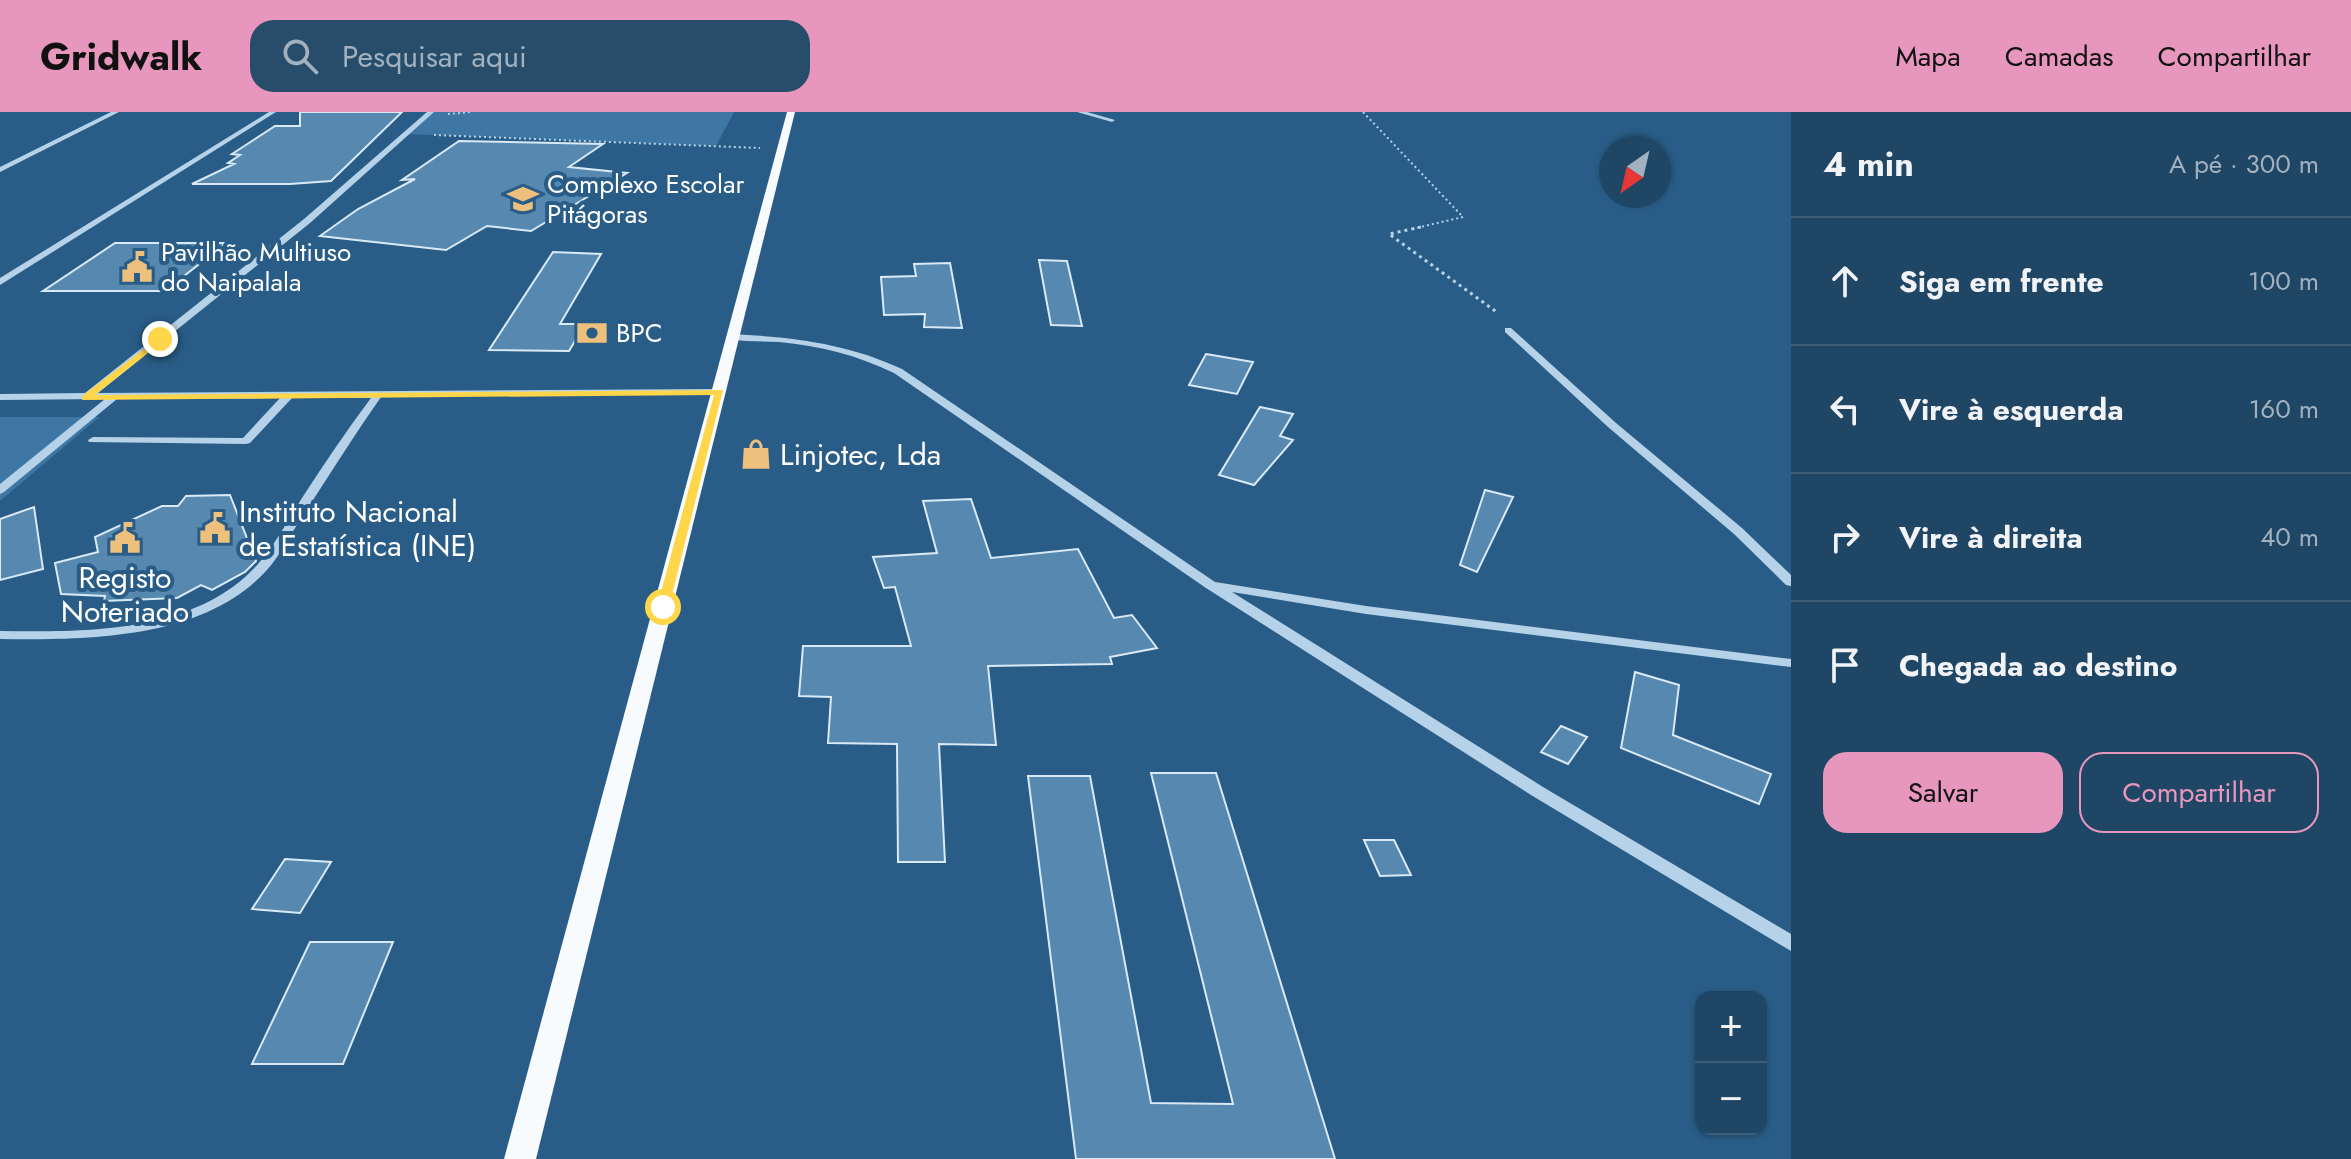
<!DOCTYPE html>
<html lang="pt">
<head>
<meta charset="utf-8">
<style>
  :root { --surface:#1f4665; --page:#274d6b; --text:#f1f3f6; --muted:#a1b1bf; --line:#3c5e79; --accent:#e797bd }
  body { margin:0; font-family:Jost,sans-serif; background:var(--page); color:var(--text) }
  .controls { position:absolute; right:24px; bottom:24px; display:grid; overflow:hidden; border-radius:16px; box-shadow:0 2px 6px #0004 }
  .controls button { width:72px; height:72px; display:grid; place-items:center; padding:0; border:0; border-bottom:2px solid var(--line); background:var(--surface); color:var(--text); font:40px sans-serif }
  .compass { position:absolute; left:1599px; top:24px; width:72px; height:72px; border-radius:50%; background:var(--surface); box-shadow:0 2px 6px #0004; rotate:214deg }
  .stop { position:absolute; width:24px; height:24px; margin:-18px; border:6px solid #ffd54a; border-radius:50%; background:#fff }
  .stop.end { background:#ffd54a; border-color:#fff; box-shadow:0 2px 8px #0008 }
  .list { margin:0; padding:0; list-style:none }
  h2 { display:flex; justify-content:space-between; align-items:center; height:104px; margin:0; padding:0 32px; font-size:34px }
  h2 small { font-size:26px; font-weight:400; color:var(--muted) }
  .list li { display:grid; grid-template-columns:52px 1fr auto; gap:24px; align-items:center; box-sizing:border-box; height:128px; padding:0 32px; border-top:2px solid var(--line) }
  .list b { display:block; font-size:30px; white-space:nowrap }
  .list em { font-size:26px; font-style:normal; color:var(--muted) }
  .actions { display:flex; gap:16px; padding:24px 32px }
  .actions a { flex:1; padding:18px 0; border:2px solid var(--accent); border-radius:24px; text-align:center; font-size:28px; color:var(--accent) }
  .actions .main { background:var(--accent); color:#111 }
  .icon { flex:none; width:44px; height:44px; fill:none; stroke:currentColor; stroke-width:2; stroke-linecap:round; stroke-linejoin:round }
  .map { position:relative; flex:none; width:1791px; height:1047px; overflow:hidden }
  header { display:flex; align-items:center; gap:48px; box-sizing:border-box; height:112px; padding:0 40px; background:var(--accent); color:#111 }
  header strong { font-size:38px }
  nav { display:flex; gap:44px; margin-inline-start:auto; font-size:28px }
  .search { width:560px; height:72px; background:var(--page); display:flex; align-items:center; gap:20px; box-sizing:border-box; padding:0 28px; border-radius:24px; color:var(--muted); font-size:30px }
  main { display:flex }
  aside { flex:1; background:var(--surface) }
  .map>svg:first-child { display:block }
</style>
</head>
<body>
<header>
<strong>Gridwalk</strong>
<div class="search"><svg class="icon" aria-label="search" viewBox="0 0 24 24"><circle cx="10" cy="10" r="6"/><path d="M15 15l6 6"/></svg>Pesquisar aqui</div>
<nav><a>Mapa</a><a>Camadas</a><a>Compartilhar</a></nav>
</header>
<main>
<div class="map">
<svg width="1791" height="1047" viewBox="0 0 1791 1047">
  <rect width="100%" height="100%" fill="#295d87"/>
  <path fill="#3e77a3" d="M431,0h303l-18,34 -309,-12z
    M0,305h99l-99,84z"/>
  <path fill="#5688b0" stroke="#d9eaf6" stroke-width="2" d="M300,0h102l-71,69 -41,3h-98l42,-20 -6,-1 12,-8 -8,-1 43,-28h25z
    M459,29l144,3 -34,23 58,6 -96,58 -44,-5 -41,24 -126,-14 38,-27 57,-30 -13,1z
    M115,131h111l-61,48h-122z
    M553,140l48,2 -41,70h25l-16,27 -80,-1z
    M1039,148l28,1 15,65 -31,-1z
    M950,151l12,65 -38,-1 1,-13 -41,1 -3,-38 35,-1 -2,-12z
    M1206,242l47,8 -16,32 -48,-9z
    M1260,295l33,7 -13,22 13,4 -39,45 -35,-10z
    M1485,378l28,7 -36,75 -17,-7z
    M230,383l26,66 -11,11 -33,18 -11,-5 -24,13 -73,3 1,-5 -44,-2 -6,-31 43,-11 -3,-15 67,-31h16l8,-10z
    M971,387l20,59 87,-9 36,69 18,-3 25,33 -47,9 2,7 -124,2 8,79 -57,-1 6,118h-47l-1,-118 -69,-1 3,-46 -32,-1 4,-50h108l-16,-59 -11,1 -11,-31 64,-4 -14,-52z
    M34,395l9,62 -43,11v-61z
    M1635,560l44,13 -6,50 98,39 -12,30 -138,-56z
    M1561,614l26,11 -19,27 -27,-12z
    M1151,661h65l119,386h-259l-48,-383h62l61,327 82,1z
    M1364,728h30l17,35 -31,1z
    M285,747l46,3 -31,51 -48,-4z
    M310,830h83l-50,122h-91z"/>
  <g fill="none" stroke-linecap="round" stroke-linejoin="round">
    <path stroke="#b5d2e8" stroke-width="2" stroke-dasharray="2 3" stroke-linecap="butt" d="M1363,0l100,105 -51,12
      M448,2l23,-2
      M434,23l326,13"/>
    <path stroke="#b5d2e8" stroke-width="3" stroke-dasharray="3 4" stroke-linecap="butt" d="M1421,115l-32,7 109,79"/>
    <path fill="#b5d2e8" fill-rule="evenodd" d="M111,0h8l-119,60v-5z
      M269,0h7l-276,173v-7z
      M427,0h7l-124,111 -212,170 621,-4 5,3 -1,2 -342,3c-28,40 -54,82 -81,123 -11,17 -20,36 -34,51 -63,69 -180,69 -266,68v-8c85,1 196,3 258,-67 17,-19 30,-44 44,-66 22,-34 45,-68 69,-100h-79l-42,45 -4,1 -157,-2 -1,-2 5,-3 150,1 37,-40 -163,1 -113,93 -4,2v-10l105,-85 -105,1v-6l85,-1 219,-174z
      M1077,0h10l28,8 -3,2z
      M1505,216h6l105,95 126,105 49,47v11l-5,-1 -52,-51 -126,-107 -103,-95z
      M732,222c59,3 115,9 170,35l313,213 151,24 425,53v8l-425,-53 -134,-22 311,195 248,147v17l-260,-156 -325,-207 -312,-215c-37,-18 -74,-27 -115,-31 -17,-1 -34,0 -50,-3v-4z"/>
    <path fill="#f7fbfe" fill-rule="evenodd" d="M787,0h8l-259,1047h-32z"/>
  </g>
  <path fill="#ffd54a" d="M160,225l3,4 -68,54 628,-5 -54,217 -6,4 -6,-4 57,-212 -632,5v-4z"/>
  <defs>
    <symbol id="school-bare" viewBox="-9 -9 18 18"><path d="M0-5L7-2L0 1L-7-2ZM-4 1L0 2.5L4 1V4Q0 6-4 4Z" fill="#eec07d" stroke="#295d87" stroke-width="2.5" paint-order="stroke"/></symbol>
    <symbol id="civic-bare" viewBox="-9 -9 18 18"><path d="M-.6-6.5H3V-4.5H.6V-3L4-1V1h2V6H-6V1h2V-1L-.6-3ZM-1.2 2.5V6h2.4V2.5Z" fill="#eec07d" stroke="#295d87" stroke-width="2.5" paint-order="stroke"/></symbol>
    <symbol id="bank-bare" viewBox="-9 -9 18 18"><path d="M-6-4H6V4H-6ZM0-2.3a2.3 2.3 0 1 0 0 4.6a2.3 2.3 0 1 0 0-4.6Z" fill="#eec07d" stroke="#295d87" stroke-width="2.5" paint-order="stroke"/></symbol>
    <symbol id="shop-bare" viewBox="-9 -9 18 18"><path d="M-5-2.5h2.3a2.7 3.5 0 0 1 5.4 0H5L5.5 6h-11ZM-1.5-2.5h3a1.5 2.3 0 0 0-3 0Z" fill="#eec07d" stroke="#295d87" stroke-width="2.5" paint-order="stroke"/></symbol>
  </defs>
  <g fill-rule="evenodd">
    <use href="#school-bare" x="501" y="65" width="44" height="44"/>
    <use href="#civic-bare" x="115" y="133" width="44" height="44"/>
    <use href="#bank-bare" x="570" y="199" width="44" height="44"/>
    <use href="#shop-bare" x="734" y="320" width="44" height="44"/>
    <use href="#civic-bare" x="193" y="394" width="44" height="44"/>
    <use href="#civic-bare" x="103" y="404" width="44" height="44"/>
  </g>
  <g text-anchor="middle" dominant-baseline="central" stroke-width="8" stroke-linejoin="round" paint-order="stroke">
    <g font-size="26" fill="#fff" stroke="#295d87" text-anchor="start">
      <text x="547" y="72">Complexo Escolar<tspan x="547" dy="30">Pitágoras</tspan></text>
      <text x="161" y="140">Pavilhão Multiuso<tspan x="161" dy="30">do Naipalala</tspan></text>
      <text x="616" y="221">BPC</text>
    </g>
    <g font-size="30" fill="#fff" stroke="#295d87" text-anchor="start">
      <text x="780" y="342">Linjotec, Lda</text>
      <text x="239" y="399">Instituto Nacional<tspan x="239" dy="34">de Estatística (INE)</tspan></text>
      <text x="125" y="465" text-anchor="middle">Registo<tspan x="125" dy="34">Noteriado</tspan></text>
    </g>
  </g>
</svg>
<div class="controls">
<button>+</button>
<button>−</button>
</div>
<svg class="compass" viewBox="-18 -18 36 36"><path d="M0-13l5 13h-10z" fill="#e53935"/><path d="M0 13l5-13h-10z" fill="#a1b1bf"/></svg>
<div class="stop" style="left:663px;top:495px"></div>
<div class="stop end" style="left:160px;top:227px"></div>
</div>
<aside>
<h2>4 min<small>A pé · 300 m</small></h2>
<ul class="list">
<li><svg class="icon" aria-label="ahead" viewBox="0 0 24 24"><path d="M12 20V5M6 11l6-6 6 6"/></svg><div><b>Siga em frente</b></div><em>100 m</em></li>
<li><svg class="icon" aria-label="left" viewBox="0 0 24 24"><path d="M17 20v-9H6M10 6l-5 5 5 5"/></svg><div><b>Vire à esquerda</b></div><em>160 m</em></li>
<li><svg class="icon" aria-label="right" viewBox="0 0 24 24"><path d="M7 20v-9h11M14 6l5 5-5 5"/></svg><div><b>Vire à direita</b></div><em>40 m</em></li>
<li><svg class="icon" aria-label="arrive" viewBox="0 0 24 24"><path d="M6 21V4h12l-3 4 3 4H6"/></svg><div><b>Chegada ao destino</b></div></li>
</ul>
<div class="actions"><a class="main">Salvar</a><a>Compartilhar</a></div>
</aside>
</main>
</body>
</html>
